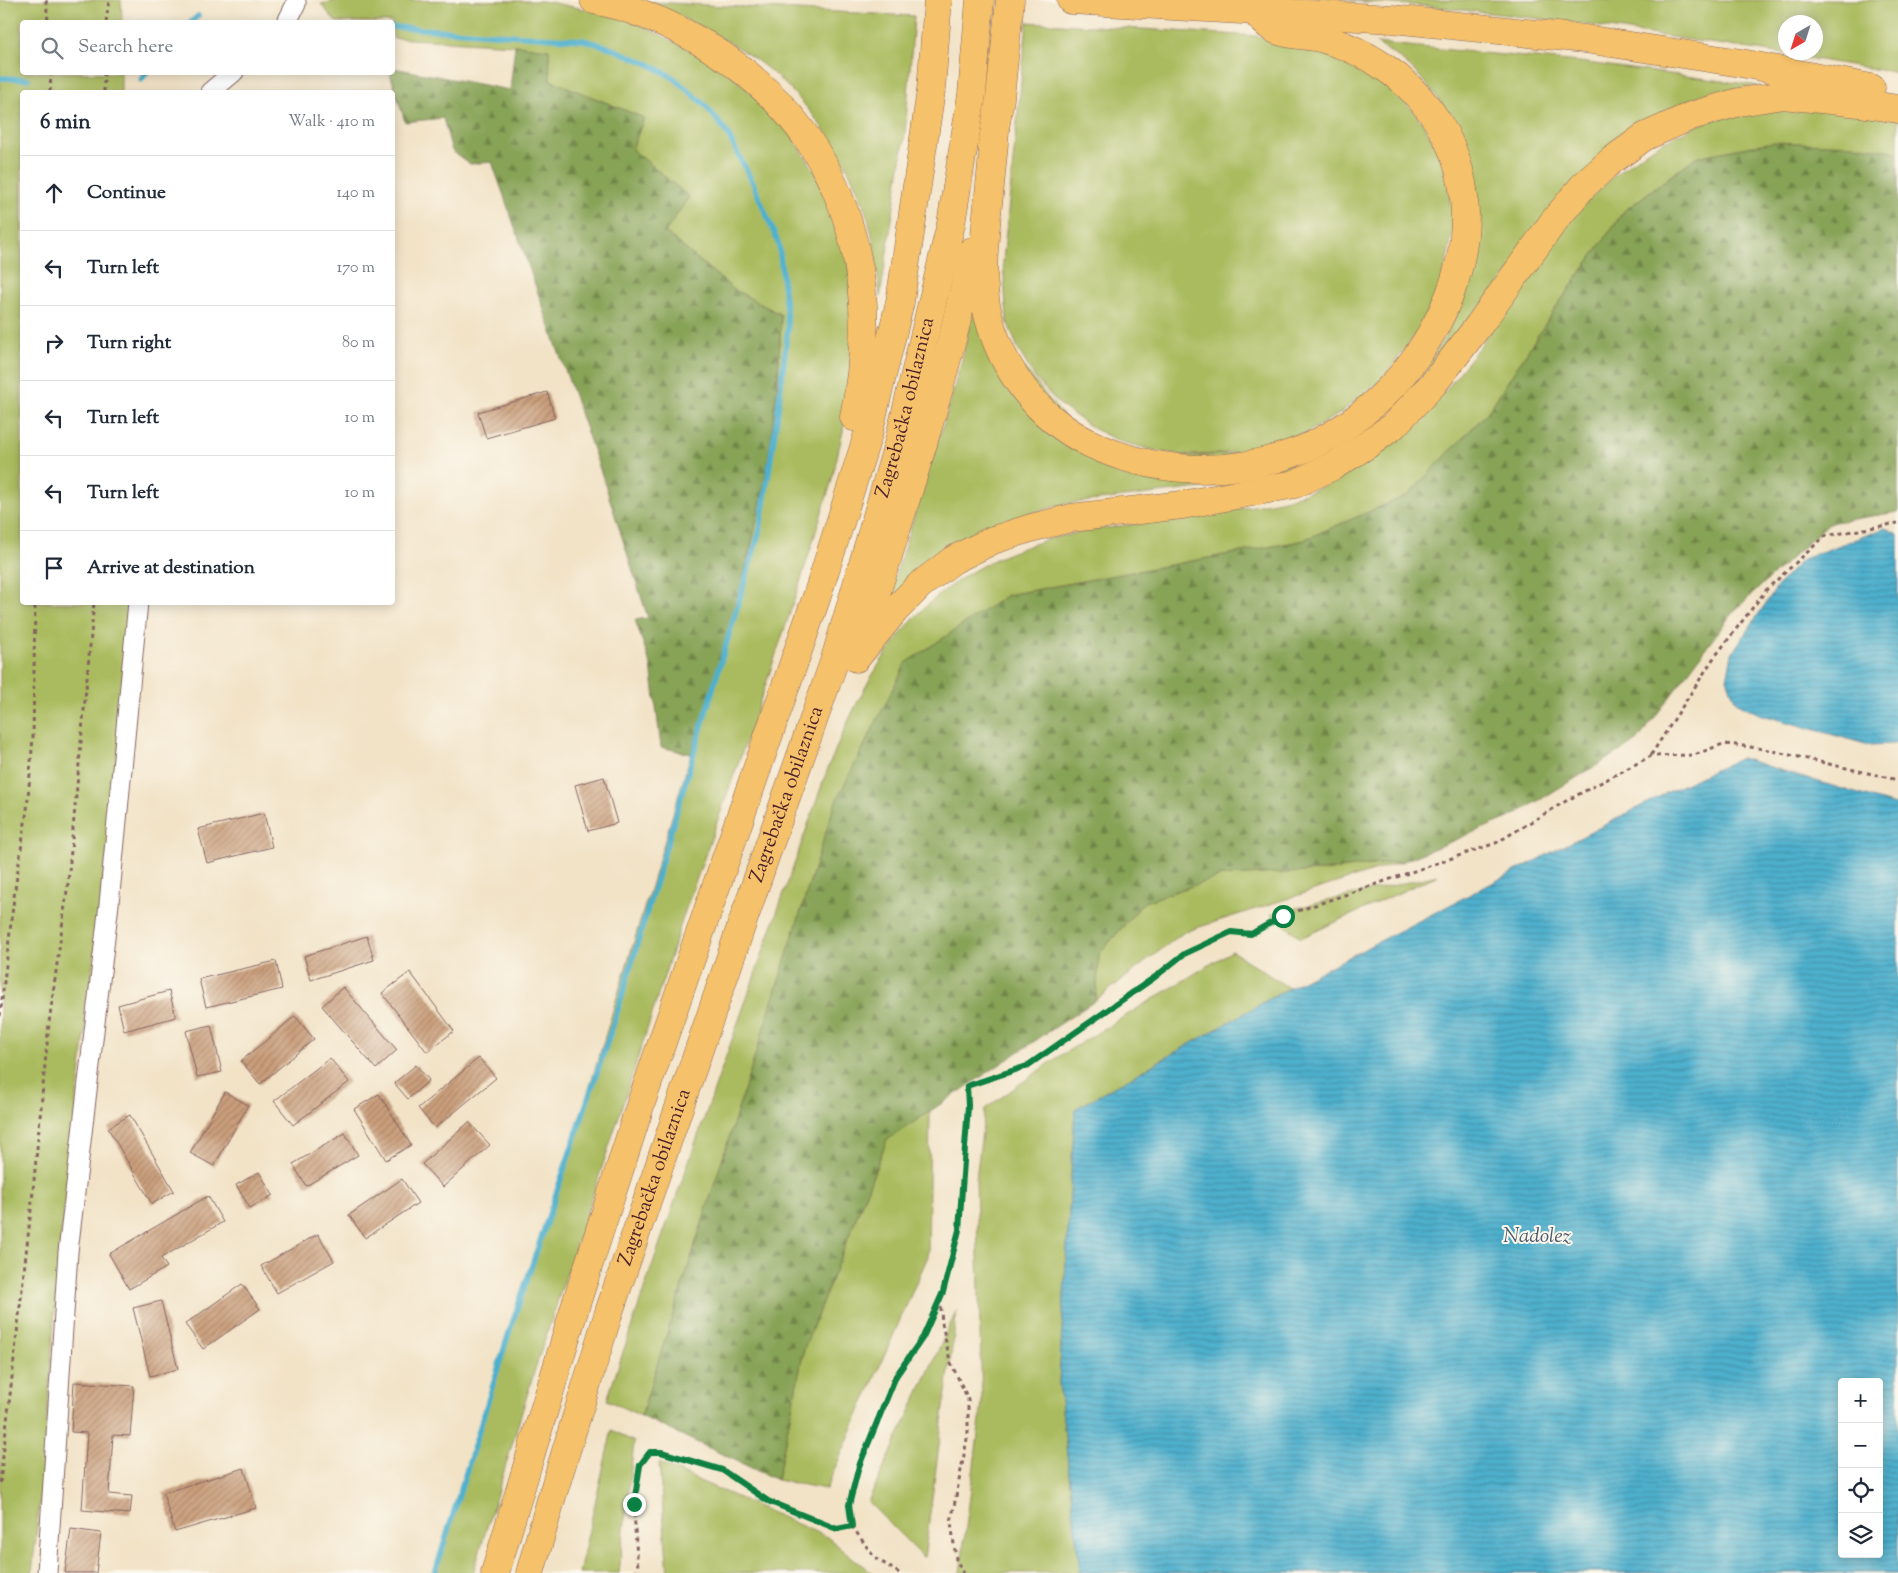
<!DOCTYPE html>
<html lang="en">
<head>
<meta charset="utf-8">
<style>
  :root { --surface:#fff; --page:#f2f2f3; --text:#1f2937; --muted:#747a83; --line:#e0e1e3 }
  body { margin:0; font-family:"Sorts Mill Goudy",serif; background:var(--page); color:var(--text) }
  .controls { position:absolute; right:15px; bottom:15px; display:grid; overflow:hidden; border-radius:5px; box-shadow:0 2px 12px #0003 }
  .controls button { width:45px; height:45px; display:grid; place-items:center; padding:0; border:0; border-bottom:1px solid var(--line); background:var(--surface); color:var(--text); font:25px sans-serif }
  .compass { position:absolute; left:1778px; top:15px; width:45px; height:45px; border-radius:50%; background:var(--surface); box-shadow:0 2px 12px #0003; rotate:219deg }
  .stop { position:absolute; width:15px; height:15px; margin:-11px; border:4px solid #0b8043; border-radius:50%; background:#fff }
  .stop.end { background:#0b8043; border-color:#fff; box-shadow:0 1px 5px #0008 }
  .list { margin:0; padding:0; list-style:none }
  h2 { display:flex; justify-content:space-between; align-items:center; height:65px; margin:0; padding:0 20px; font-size:21px }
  h2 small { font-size:16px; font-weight:400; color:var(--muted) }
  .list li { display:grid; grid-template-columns:32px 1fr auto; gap:15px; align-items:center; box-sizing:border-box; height:75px; padding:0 20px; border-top:1px solid var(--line) }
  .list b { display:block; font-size:19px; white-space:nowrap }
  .list em { font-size:16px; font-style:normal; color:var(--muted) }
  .icon { flex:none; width:28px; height:28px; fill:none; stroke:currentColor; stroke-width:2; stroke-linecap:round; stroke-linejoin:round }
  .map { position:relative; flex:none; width:1898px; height:1573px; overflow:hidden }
  .search { position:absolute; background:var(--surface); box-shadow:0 2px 12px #0003; left:20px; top:20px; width:375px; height:55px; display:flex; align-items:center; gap:12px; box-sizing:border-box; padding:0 18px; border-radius:5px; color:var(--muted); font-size:19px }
  .panel { position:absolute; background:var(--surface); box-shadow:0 2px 12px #0003; left:20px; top:90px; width:375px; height:515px; border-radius:5px }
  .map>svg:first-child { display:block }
</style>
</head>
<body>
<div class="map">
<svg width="1898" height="1573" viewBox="0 0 1898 1573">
  <defs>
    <pattern id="forest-firs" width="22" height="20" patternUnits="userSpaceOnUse" patternTransform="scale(1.25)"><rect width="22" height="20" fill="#87a356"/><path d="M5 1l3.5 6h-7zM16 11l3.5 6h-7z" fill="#708447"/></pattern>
    <pattern id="water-rules" width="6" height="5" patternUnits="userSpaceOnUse" patternTransform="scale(1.25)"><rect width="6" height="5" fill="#4eb0cd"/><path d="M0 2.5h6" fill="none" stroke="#438fa7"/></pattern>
    <pattern id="building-hatch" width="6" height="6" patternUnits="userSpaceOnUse" patternTransform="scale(1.25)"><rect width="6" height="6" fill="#ca9f7c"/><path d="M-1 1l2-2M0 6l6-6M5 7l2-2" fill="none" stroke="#a68166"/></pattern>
  </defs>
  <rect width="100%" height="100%" fill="#fbf7ec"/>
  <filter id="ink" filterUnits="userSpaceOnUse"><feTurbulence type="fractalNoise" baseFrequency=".02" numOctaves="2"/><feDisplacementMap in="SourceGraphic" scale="10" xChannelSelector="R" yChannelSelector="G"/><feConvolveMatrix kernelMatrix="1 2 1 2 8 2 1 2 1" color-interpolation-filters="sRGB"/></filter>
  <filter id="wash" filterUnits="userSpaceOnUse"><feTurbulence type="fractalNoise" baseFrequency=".0096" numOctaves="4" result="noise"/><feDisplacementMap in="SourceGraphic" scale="20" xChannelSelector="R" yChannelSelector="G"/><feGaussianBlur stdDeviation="1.12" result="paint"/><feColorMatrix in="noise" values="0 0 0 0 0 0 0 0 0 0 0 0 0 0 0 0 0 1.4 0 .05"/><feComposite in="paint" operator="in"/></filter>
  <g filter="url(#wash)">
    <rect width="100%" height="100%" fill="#f2e3c7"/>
    <path fill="#aabb5f" stroke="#7a6d45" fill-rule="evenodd" d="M0,0h121l1,22h-100v50l99,1v19h-99v510l106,1 -10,155 -59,493 -15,212 -12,110h-32z
      M341,0l202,1 72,14 26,10 79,40 60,53 44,67 26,81 2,115 -9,50 -12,52 -33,106 -45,133 -68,189 -60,187 -90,271 -62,204h-37l6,-27 134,-414 145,-476 27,-96 18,-87 12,-91 3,-67 -48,-26 -68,-57 24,-35 -57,-48 12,-31 -94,-38 -2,-31 -33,-4 -122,-7 -1,-16h-56l-15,-18z
      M1335,0h563v73l-120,-20 -217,-32 -135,-15zM1786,22h30v30h-30z
      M649,2l265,14 -9,118 -25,164c-2,-23 -4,-46 -9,-68 -15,-62 -61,-131 -112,-168 -34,-25 -73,-42 -110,-60z
      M1027,22l230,14 51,11 39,15 25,12 27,21 23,27 16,28 9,25 7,52 -13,58 -23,46 -35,47 -44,36 -33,19 -33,11 -31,7 -25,3 -33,1 -23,-3 -40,-10 -29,-14 -33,-24 -24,-26 -16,-27 -12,-30 -4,-59z
      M1376,43l203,19 182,24c-18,2 -37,3 -55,8 -29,9 -54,24 -80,41l-154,181 -60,75 -30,24c30,-29 57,-62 74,-100 35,-75 29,-158 -23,-223 -10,-12 -22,-25 -35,-35 -7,-5 -15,-9 -22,-14z
      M1812,107l86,10v35l-43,-7 -159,12 -72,54 -67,95 -69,106 -80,83 -107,46 -294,54 -172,209 -194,612 -34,-16 45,-134 176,-498c39,-96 84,-178 187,-217 14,-5 28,-11 42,-14 58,-13 117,-16 175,-27 18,-4 38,-6 56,-11 38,-12 75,-31 105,-56 39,-31 70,-74 99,-114 51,-73 101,-156 185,-194 10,-4 19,-10 29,-13 36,-10 69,-13 106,-15z
      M976,289l4,25 120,147 229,-12 34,-20 16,-12 3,2 -46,30 -24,12 -34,11 -33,9 -45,7 -135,16 -58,16 -43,20 -81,74 63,-198 18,-64z
      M1404,861l-220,71 -88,68 3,-46 45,-52 78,-26 100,-5z
      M1438,875l-137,63 -30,-24z
      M1232,951l57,37 -214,121 -16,273 21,191h-120l22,-169 -6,-225 9,-70 73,-52z
      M930,1111l-2,145 -102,233 -49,-9 27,-131 83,-209z
      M957,1310l-33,248 -56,-56z
      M612,1430l22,12 -15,131h-40z
      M659,1463l168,74 45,36h-204z"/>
    <path fill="url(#forest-firs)" stroke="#686140" d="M515,45l34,4 1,31 94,38 -12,31 57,48 -24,35 68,57 48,26c-2,53 -6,105 -15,158 -16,95 -46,189 -75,281l-30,-7 -10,-81 -16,-46 13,-2 -46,-143 -110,-313 -22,2 -18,-13 -9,-33 -38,4 -15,-49 2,-1 1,-4 117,22z
      M1773,142l82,3 43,7v360l-69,11 -96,89 -96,129 -124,75 -109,45 -82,10 -100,5 -78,26 -45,52 -3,46 -209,140 -83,209 -27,131 -136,-64 194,-613 71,-140 101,-68 294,-54 107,-46 80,-83 69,-106 67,-95 72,-54z"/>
    <path fill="url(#water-rules)" stroke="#4c687c" fill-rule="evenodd" d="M1885,528l13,6v208l-4,2 -25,1 -110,-31 -23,-12 -9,-23 5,-26 47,-69 24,-25z
      M1741,758l157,48v767h-818l-21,-191 16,-273 214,-121 387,-200zM1842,1382h37v172h-37z"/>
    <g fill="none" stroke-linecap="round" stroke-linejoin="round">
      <path stroke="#4eb0cd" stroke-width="5.5" d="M191,22l7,-6
        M392,27l191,13 25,7 41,17 25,14 32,28 21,27 26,50 26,62 9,83 -11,90 -17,112 -144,486 -108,320 -73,237
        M0,78l28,1
        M141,80l6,-8"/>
    </g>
    <g id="blocks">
      <path fill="url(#building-hatch)" d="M547,392l8,26 -69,20 -8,-26z
        M604,777l13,46 -29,8 -13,-46z
        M264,813l8,34 -65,16 -9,-34z
        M367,936l7,24 -63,20 -7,-24z
        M276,961l6,28 -76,18 -7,-28z
        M410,972l44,59 -27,21 -45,-59z
        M343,987l54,63 -21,19 -54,-63z
        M169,991l7,26 -52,14 -6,-26z
        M295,1016l19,23 -54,45 -19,-23z
        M211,1025l11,47 -25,5 -11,-46z
        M330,1058l19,24 -56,43 -19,-24z
        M479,1058l17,20 -61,50 -17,-20z
        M416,1065l13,15 -21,19 -14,-16z
        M225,1092l23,13 -34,61 -24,-13z
        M379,1094l32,51 -25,15 -32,-51z
        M130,1115l44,76 -22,13 -44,-76z
        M469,1122l21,23 -47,42 -21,-23z
        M345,1133l13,22 -52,31 -13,-22z
        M259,1172l14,23 -23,13 -14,-23z
        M402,1179l16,24 -53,35 -16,-23z
        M208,1196l15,26 -62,36 6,9 -38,22 -20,-35z
        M318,1234l16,27 -57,32 -16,-27z
        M242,1284l18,25 -57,40 -18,-25z
        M161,1301l17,68 -28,7 -17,-68z
        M74,1382l60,4 -4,50 -17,-1 -4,59 23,2 -2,18 -48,-4 5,-77 -16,-1z
        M244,1468l12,40 -81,24 -12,-39z
        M71,1529l30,4 -5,40h-31z"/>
    </g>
  </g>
  <g filter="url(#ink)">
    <use href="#blocks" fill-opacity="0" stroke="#856462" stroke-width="1"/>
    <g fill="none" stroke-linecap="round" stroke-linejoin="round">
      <defs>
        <path id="minor" d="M287,22l9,-18v-4
          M210,92l24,-20
          M47,1573l21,-321 41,-348 29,-302"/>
        <g id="highway">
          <path d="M594,0c40,8 77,24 112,45 135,82 179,222 148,372"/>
          <path d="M1071,0l321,19 193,20 156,24 130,25"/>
          <path d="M995,130c-2,28 -5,56 -8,84 -3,33 -7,68 1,101 14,55 50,103 101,128 63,31 138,34 204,10 127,-46 227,-220 138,-341 -26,-36 -65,-61 -107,-73 -15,-4 -33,-3 -48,-9 -8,-3 -16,-13 -22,-19"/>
          <path d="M992,147l8,-49 10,-98"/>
          <path d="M860,645c40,-130 86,-260 112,-394"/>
          <path d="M856,658l39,-48 25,-25 33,-25 40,-20 38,-12 40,-10 111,-13 113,-21 40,-19 32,-20 26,-19 41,-43 45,-58 75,-104 29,-35 28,-25 33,-24 47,-21 48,-14 44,-7 76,8 39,6"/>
          <path d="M495,1573l81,-269 65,-201 176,-507 51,-162 32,-132 31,-212 7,-90"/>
          <path id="s1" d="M530,1573l23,-80 56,-181 156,-455 70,-198 64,-218 52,-217 21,-130 8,-94"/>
        </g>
      </defs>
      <use href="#minor" stroke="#856462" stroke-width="21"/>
      <use href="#highway" stroke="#856462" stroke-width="29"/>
      <path stroke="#856462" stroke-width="3" stroke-dasharray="4 4" stroke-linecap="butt" d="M46,0l2,22
        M106,22l3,-22
        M104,72v20
        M50,92l1,-20
        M1651,755l62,-96 54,-70 58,-53 73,-13
        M0,1016l15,-127 12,-79 6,-73 2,-135
        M940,1299l2,24 8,38 18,38v35l-17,88 5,37 7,14
        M0,1483l32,-282 17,-178 19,-140 26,-281
        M636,1573l2,-5c-2,-28 -11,-96 12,-116h11l61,18 46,31 69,28 15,-3
        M899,1573l-25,-16 -22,-31 -3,-21 10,-39 36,-90 28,-39 20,-45 16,-62 9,-124 -1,-20 60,-20 128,-89 29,-23 47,-22 20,1 32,-17 213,-73 70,-42 85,-45 43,-1 29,-11 13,1 28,4 134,31"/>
      <use href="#minor" stroke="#fff" stroke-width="19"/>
      <use href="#highway" stroke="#f5c16b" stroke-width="28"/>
    </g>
  </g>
  <g fill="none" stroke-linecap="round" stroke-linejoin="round" filter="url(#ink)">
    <path stroke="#0b8043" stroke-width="6" d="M634,1504l6,-39 10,-13h11l61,18 46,31 69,28 15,-3 -3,-21 10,-39 37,-90 27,-39 20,-45 16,-62 9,-124 -1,-20 60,-20 128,-89 29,-23 47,-22 20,2 32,-18"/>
  </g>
  <g text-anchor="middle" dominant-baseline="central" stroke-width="4" stroke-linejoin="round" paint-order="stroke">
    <g font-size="20" fill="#4a1f2b" stroke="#fbf7ec">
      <text stroke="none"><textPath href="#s1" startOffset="1225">Zagrebačka obilaznica</textPath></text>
      <text stroke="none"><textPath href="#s1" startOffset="820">Zagrebačka obilaznica</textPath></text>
      <text stroke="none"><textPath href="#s1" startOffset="415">Zagrebačka obilaznica</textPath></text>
    </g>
    <g font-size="21" font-style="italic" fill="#4c596c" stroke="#fbf7ec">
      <text x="1537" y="1237">Nadolez</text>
    </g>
  </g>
</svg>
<div class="controls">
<button>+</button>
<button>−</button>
<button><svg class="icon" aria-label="locate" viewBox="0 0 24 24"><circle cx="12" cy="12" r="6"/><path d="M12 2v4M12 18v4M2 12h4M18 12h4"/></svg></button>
<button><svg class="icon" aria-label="layers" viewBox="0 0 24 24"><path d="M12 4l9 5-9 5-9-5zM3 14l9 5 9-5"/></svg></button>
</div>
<svg class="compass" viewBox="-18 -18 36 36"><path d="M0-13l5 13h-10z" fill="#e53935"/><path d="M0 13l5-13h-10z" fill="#747a83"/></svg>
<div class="stop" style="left:1283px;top:916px"></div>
<div class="stop end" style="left:634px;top:1504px"></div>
<div class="search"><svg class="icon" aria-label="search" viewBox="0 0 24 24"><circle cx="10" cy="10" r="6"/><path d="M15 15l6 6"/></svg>Search here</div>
<section class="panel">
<h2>6 min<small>Walk · 410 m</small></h2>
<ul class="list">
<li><svg class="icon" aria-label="ahead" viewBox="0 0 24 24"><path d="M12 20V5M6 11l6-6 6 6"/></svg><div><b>Continue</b></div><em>140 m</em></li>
<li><svg class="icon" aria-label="left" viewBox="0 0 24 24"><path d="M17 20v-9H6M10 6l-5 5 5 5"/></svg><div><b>Turn left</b></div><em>170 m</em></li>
<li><svg class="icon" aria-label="right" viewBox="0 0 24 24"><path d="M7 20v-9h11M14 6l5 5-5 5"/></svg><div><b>Turn right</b></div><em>80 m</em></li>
<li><svg class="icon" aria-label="left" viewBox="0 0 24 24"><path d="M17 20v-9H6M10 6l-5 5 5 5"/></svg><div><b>Turn left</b></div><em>10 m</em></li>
<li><svg class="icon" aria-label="left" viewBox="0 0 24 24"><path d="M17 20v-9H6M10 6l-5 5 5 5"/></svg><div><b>Turn left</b></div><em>10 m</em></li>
<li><svg class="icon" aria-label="arrive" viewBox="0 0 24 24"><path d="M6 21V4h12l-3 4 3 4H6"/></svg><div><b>Arrive at destination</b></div></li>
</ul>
</section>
</div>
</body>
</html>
